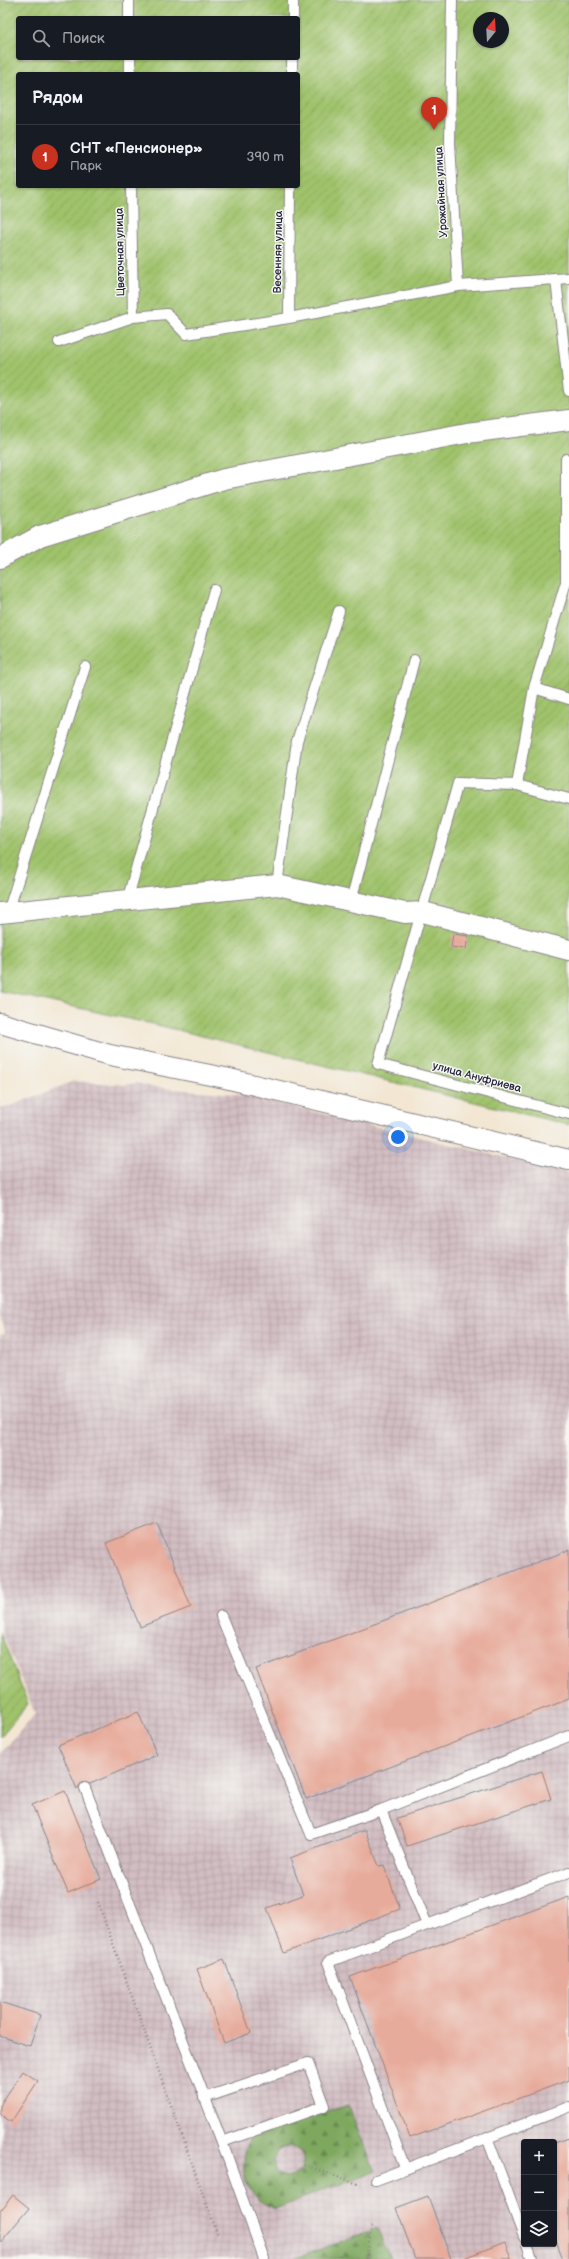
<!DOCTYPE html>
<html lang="ru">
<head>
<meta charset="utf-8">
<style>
  :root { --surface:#171b24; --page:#242831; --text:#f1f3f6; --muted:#9ea1a6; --line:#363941; --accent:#c8321e }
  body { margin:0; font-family:"Balsamiq Sans",sans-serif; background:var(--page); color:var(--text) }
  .controls { position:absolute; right:12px; bottom:12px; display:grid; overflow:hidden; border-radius:4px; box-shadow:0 1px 3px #0004 }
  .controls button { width:36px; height:36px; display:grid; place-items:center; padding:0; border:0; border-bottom:1px solid var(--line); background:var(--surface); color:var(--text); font:20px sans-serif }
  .compass { position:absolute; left:473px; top:12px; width:36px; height:36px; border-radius:50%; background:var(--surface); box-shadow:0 1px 3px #0004; rotate:18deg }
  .you { position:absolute; left:398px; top:1137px; width:14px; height:14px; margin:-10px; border:3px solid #fff; border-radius:50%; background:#1a73e8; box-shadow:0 0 0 6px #1a73e833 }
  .badge { display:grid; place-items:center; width:26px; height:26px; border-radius:50%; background:var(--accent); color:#fff; font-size:13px; font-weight:700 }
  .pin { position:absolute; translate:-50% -33px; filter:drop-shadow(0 1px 2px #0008) }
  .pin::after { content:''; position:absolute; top:21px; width:14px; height:12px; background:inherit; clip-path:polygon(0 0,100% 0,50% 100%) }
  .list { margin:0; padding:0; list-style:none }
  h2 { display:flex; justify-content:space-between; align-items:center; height:52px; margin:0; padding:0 16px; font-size:17px }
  h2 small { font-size:13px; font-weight:400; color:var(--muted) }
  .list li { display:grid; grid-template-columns:26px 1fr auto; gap:12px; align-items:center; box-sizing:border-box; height:64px; padding:0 16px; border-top:1px solid var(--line) }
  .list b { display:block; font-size:15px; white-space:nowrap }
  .list p { margin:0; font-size:13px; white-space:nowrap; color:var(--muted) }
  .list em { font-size:13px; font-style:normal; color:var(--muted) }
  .icon { flex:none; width:22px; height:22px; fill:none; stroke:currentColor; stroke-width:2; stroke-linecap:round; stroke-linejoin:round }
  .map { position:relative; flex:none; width:569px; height:2259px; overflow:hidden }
  .search { position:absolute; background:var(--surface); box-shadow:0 1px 3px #0004; left:16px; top:16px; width:284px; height:44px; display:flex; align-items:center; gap:10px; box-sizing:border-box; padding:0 14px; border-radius:4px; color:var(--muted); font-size:15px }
  .panel { position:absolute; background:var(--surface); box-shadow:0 1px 3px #0004; left:16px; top:72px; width:284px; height:116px; border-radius:4px }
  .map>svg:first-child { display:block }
</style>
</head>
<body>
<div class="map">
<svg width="569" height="2259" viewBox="0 0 569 2259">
  <defs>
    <pattern id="industrial-grid" width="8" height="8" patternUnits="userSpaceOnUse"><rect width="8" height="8" fill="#d2bec2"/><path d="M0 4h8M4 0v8" fill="none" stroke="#b4a3a8"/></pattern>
    <pattern id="forest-firs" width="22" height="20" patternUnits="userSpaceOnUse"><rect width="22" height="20" fill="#7fa85f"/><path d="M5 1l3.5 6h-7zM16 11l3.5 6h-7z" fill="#688850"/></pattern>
    <pattern id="garden-furrows" width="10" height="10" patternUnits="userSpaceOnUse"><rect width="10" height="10" fill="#9fc26b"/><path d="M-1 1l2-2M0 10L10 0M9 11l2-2" fill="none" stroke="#89a65e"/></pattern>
  </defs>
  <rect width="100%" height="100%" fill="#f6f6f2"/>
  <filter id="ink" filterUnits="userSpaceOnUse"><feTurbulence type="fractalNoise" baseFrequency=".025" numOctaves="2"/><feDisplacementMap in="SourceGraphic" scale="8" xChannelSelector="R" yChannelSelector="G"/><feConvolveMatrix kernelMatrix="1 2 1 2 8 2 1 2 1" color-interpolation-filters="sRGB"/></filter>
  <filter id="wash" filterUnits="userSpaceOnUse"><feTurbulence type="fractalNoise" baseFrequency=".012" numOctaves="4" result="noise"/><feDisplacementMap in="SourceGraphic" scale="16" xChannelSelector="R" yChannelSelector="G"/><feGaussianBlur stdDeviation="0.9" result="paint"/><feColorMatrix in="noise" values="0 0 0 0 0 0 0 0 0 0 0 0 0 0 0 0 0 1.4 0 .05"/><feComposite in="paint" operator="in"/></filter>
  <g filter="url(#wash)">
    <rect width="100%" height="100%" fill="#f3e7d3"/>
    <path fill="url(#industrial-grid)" fill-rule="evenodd" d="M74,1081l51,4 12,-2 15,4 93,8 324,78v1086h-569v-505l35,-40 -35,-87v-292l5,-2 -5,-16v-209l13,-3zM524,2142h30v102h-30z"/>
    <path fill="url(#forest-firs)" stroke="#50654d" fill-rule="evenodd" d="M348,2105l27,66 -100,38c-31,-13 -38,-40 -25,-71zM291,2146l10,6c7,18 -7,33 -24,20l-4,-12 6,-11z
      M377,2228l13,31h-96z"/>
    <path fill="url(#garden-furrows)" stroke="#607253" fill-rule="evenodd" d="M0,0h569v1125l-412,-100 -157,-34zM18,18h280v40h-280zM479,18h24v24h-24zM18,74h280v112h-280z
      M0,1632l28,72 -28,33z"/>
    <g id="blocks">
      <path fill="#e7ab9b" d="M453,934l15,2 -2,13 -15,-2z
        M157,1523l34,84 -51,20 -34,-84z
        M569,1550v149l-263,100 -50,-130z
        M138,1712l19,43 -67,29 -8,-2 -5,7 -19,-44z
        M542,1771l9,28 -144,47 -10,-28z
        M65,1791l36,88 -33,14 -36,-88z
        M365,1830l14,36 5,-1 16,44 -116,44 -17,-45 36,-13 -13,-37z
        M569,1897v183l-159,58 -60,-161z
        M224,1959l27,74 -27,10 -27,-74z
        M0,2002l40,13 -10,31 -30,-10z
        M23,2071l15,10 -27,41 -11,-8v-9z
        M569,2138v121h-6l-9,-24v-92z
        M13,2195l16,13 -29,35v-32z
        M428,2196l23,63h-36l-19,-51z
        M505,2242l6,17h-47v-1z"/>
    </g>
  </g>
  <g filter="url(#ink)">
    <use href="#blocks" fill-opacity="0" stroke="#8a8487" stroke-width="1"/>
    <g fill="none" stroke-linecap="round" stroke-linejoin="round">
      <defs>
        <path id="lane" d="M129,0v18
          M452,0l-2,143 8,143
          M293,18v-18
          M130,58v16
          M292,74v-16
          M131,186l2,131
          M556,280l13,111
          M289,318l1,-132
          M59,342l74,-25 34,-3 19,20 103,-16 169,-32 111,-8
          M534,688l35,11
          M517,785l17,-97 32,-106v-123l3,1
          M569,799l-52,-14 -59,-2 -80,281 191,50
          M277,885l20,-144 42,-130
          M127,901l87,-311
          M351,901l63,-241
          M8,912l77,-245
          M221,1616l90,218 70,-24 46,115
          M85,1788l137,354 42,117
          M381,1810l188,-74
          M204,2098l104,-35 16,43 -102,36
          M487,2137l37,100
          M405,2168l-77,-206 241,-90
          M376,2180l193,-73
          M527,2244l5,15"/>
        <path id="street" d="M0,558l40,-22 184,-57 243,-46 102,-13
          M0,913l277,-28 128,28 18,-1 146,38
          M0,1023l110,32 115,23 344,82"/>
      </defs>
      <use href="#lane" stroke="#8a8487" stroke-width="12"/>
      <use href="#street" stroke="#8a8487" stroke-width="22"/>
      <path stroke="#8a8487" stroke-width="2.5" stroke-dasharray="1 3" stroke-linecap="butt" d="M98,1902l120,334
        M304,2165l57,20
        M366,2259l6,-34"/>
      <use href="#lane" stroke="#fff" stroke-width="10"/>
      <use href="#street" stroke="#fff" stroke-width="20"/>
    </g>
  </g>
  <g text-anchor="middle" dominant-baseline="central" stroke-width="3" stroke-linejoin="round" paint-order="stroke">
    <g font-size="11" fill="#22223b" stroke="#f6f6f2">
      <text transform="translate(441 192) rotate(-93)">Урожайная улица</text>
      <text transform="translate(120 252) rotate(-91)">Цветочная улица</text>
      <text transform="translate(278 252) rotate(-89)">Весенняя улица</text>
      <text transform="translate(477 1077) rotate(15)">улица Ануфриева</text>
    </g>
  </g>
</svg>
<div class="controls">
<button>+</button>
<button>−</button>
<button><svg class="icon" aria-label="layers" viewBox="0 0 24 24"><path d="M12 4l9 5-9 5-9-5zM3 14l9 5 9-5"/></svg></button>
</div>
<svg class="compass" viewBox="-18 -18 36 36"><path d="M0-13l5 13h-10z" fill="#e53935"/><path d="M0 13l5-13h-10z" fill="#9ea1a6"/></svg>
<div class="you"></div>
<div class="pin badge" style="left:434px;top:130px">1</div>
<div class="search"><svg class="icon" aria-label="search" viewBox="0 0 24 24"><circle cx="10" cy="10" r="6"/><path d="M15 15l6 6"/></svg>Поиск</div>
<section class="panel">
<h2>Рядом<small></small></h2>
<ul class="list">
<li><span class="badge">1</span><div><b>СНТ «Пенсионер»</b><p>Парк</p></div><em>390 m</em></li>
</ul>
</section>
</div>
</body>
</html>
